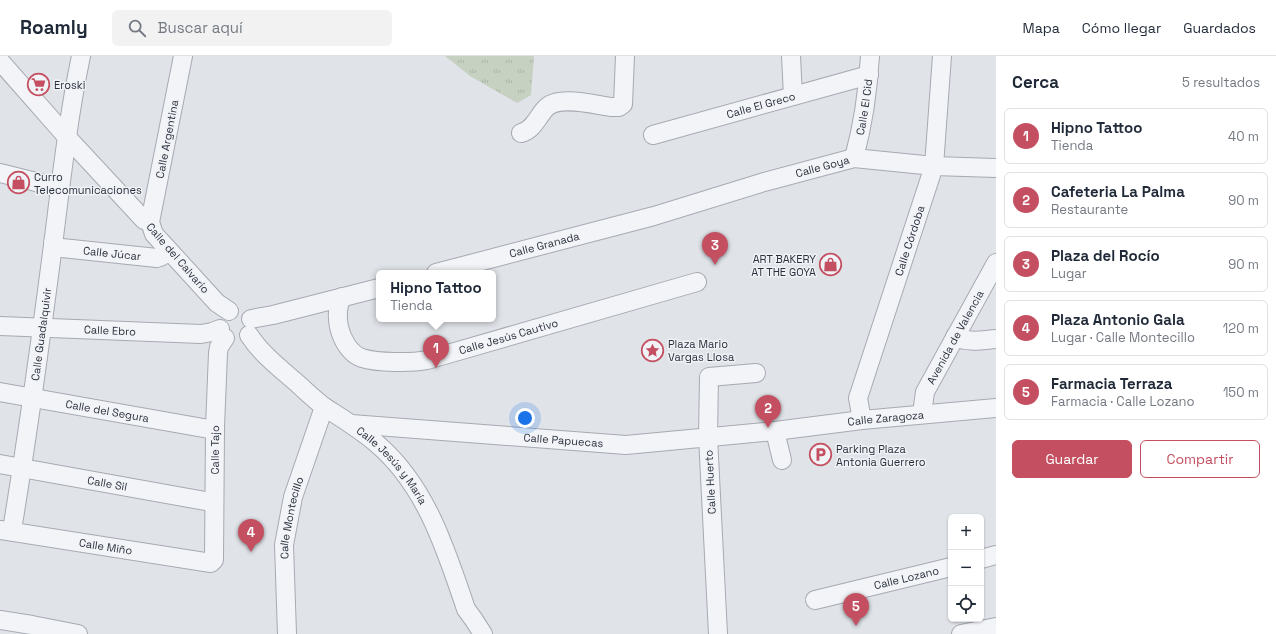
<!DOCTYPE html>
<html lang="es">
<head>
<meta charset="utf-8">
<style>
  :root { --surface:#fff; --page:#f2f2f3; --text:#1f2937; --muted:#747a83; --line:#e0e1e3; --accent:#c44f60 }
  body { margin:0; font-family:"Space Grotesk",sans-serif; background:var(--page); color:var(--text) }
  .controls { position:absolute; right:12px; bottom:12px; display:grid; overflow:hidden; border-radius:6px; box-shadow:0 1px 3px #0004 }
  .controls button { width:36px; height:36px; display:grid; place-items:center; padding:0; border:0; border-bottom:1px solid var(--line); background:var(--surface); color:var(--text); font:20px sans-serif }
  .you { position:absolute; left:525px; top:362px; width:14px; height:14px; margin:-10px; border:3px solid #fff; border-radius:50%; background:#1a73e8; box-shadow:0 0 0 6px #1a73e833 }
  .badge { display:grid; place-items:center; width:26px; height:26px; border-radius:50%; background:var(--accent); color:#fff; font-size:13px; font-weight:700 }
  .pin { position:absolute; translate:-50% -33px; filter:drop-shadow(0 1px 2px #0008) }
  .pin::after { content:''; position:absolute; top:21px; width:14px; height:12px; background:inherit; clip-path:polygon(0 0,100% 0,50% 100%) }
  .popup { position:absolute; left:376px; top:214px; width:120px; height:52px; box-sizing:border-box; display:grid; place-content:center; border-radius:6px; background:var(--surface); filter:drop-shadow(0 1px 3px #0005); font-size:13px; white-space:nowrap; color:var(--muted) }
  .popup b { font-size:15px; color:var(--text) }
  .popup::after { content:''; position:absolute; left:50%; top:100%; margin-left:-8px; border:8px solid transparent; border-top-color:var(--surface) }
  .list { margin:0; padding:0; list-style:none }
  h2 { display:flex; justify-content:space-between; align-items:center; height:52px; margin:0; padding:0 16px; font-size:17px }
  h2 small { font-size:13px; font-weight:400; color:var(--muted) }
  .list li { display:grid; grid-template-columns:26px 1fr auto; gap:12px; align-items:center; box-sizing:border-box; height:56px; margin:0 8px 8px; padding:0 8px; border:1px solid var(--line); border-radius:6px }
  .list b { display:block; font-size:15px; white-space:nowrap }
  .list p { margin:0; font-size:13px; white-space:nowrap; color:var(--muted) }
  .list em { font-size:13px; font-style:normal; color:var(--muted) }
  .actions { display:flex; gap:8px; padding:12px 16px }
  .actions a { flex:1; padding:9px 0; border:1px solid var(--accent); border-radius:6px; text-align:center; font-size:14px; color:var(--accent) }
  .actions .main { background:var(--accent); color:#fff }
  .icon { flex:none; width:22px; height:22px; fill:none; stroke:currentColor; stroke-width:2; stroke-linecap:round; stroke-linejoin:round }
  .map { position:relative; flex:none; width:996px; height:578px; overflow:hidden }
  header { display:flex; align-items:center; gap:24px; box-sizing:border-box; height:56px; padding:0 20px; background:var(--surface); border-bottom:1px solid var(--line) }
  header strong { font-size:19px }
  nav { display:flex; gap:22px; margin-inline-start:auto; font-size:14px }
  .search { width:280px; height:36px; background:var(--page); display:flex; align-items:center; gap:10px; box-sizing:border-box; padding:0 14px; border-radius:6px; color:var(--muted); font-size:15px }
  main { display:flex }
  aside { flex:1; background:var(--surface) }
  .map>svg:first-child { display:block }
</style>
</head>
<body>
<header>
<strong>Roamly</strong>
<div class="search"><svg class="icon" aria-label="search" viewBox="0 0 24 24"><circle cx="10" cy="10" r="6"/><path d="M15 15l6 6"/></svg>Buscar aquí</div>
<nav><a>Mapa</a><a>Cómo llegar</a><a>Guardados</a></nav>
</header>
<main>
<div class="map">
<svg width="996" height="578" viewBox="0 0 996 578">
  <defs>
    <pattern id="park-tufts" width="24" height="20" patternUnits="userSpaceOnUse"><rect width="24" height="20" fill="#c6d1c2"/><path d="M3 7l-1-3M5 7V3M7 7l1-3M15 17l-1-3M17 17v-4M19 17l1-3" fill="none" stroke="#aab4a8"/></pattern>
  </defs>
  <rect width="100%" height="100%" fill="#e0e3e8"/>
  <path fill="url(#park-tufts)" d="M445,0h89l-3,39 -14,8 -47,-27z"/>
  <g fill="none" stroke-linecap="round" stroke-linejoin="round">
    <defs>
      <g id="street">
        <path d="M183,0l-33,166 4,12 63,69 12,8"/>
        <path d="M791,0l2,40"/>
        <path d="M0,5l66,75 78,84 6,2"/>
        <path d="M521,77c12,-3 16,-15 24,-24 12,-15 50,-4 67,-2h7l4,-3 2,-48"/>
        <path id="s1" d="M653,79l216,-60"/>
        <path id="s2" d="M854,102c9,-33 14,-68 16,-102"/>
        <path d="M0,117l52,13 4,2 4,4"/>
        <path id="s3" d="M53,187l3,3 6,2 95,10c6,-1 8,-4 10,-9"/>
        <path id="s4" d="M436,217l218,-57 110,-34 90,-24 80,8 62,2"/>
        <path id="s5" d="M342,241c-5,10 -5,20 -3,30 3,13 11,27 23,31 15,5 50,5 65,2l270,-78"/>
        <path d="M251,263l22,-4 106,-27"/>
        <path id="s6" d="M0,270l201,8 11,-2 8,-3"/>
        <path id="s7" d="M249,279c13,20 32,34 49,49 9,8 18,17 28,24 17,11 35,22 50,35 50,42 70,107 90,166l8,11 9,14"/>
        <path d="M955,281c13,6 27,3 41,2"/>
        <path id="s8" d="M0,336l209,37 6,-2"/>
        <path id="s9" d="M925,358l-2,-8 2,-14 71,-129"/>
        <path id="s10" d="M862,364l-4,-22 76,-232 8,-110"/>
        <path id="s11" d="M351,368l275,21 149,-14 87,-11 134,-12"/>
        <path d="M775,375l7,29"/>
        <path id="s12" d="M0,408l211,38 3,2"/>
        <path id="s13" d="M0,474l211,33 3,-3 1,-133 3,-74 1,-6 6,-9"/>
        <path id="s14" d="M14,476l-1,-8c15,-92 28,-186 40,-279 8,-63 15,-127 28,-189"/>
        <path d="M981,503l15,-4"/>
        <path id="s15" d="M815,544l136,-33"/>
        <path d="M0,564l32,5 46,9"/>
        <path id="s16" d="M287,578l-3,-89 9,-48 31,-90"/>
        <path d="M718,578l-10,-197 1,-60 47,-4"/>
        <path d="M961,578l35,-7"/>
      </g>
    </defs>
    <use href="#street" stroke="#a6aab2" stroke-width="20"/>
    <use href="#street" stroke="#f3f4f7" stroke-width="18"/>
  </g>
  <defs>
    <symbol id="supermarket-ring" viewBox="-11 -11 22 22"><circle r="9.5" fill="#f0f2f6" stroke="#c44f60" stroke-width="1.5"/><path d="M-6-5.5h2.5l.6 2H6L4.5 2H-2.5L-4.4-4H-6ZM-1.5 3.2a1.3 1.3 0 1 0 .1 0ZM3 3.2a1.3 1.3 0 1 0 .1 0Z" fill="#c44f60"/></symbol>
    <symbol id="shop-ring" viewBox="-11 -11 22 22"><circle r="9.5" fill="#f0f2f6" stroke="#c44f60" stroke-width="1.5"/><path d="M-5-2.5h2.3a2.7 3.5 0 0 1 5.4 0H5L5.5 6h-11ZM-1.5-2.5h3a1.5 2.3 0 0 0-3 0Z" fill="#c44f60"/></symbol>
    <symbol id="sight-ring" viewBox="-11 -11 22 22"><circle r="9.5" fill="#f0f2f6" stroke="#c44f60" stroke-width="1.5"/><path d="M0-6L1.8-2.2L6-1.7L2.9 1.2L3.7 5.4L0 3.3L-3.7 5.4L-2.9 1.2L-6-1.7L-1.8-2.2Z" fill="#c44f60"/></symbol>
    <symbol id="parking-ring" viewBox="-11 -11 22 22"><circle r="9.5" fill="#f0f2f6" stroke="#c44f60" stroke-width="1.5"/><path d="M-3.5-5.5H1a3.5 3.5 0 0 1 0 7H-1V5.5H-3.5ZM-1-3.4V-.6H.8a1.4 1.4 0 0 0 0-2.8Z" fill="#c44f60"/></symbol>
  </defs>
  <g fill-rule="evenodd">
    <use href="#supermarket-ring" x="26" y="16" width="25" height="25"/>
    <use href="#shop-ring" x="6" y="114" width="25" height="25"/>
    <use href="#shop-ring" x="818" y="196" width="25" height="25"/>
    <use href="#sight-ring" x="640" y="282" width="25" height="25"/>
    <use href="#parking-ring" x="808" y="386" width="25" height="25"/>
  </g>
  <g text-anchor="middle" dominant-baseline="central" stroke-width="3" stroke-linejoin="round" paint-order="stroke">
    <g font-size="11" fill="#2a313e" stroke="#f0f2f6" text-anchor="start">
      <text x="54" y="29">Eroski</text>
      <text x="34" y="121">Curro<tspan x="34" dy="13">Telecomunicaciones</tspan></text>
      <text x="816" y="203" text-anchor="end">ART BAKERY<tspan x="816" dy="13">AT THE GOYA</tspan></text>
      <text x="668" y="288">Plaza Mario<tspan x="668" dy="13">Vargas Llosa</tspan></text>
      <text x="836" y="393">Parking Plaza<tspan x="836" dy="13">Antonia Guerrero</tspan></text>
    </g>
    <g font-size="11" fill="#2a313e" stroke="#f0f2f6">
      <text stroke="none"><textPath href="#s1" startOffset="112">Calle El Greco</textPath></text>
      <text stroke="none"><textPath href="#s2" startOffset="52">Calle El Cid</textPath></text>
      <text transform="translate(167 83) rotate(-79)">Calle Argentina</text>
      <text stroke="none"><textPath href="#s4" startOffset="401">Calle Goya</textPath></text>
      <text stroke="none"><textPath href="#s10" startOffset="188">Calle Córdoba</textPath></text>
      <text stroke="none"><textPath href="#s4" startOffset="112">Calle Granada</textPath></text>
      <text stroke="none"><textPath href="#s3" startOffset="61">Calle Júcar</textPath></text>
      <text transform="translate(178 202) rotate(49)">Calle del Calvario</text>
      <text stroke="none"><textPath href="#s6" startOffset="110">Calle Ebro</textPath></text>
      <text stroke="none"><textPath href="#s14" startOffset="200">Calle Guadalquivir</textPath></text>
      <text stroke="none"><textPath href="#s5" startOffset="221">Calle Jesús Cautivo</textPath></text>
      <text stroke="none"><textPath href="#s9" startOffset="85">Avenida de Valencia</textPath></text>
      <text stroke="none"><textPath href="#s8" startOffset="109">Calle del Segura</textPath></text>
      <text stroke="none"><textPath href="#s11" startOffset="537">Calle Zaragoza</textPath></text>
      <text stroke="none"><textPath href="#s11" startOffset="213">Calle Papuecas</textPath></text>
      <text stroke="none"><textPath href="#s13" startOffset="328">Calle Tajo</textPath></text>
      <text stroke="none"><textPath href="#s7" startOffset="195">Calle Jesús y María</textPath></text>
      <text transform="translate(710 426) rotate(-93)">Calle Huerto</text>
      <text stroke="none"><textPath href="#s12" startOffset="109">Calle Sil</textPath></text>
      <text stroke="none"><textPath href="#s16" startOffset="117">Calle Montecillo</textPath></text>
      <text stroke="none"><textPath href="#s13" startOffset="107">Calle Miño</textPath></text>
      <text stroke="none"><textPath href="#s15" startOffset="94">Calle Lozano</textPath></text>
    </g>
  </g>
</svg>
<div class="controls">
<button>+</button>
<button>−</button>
<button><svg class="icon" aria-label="locate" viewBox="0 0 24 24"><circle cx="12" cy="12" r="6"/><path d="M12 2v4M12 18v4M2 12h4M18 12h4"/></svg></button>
</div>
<div class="you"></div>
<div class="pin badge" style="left:436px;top:312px">1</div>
<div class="popup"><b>Hipno Tattoo</b>Tienda</div>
<div class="pin badge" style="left:768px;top:372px">2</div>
<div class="pin badge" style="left:715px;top:209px">3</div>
<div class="pin badge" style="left:251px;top:496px">4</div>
<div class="pin badge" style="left:856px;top:570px">5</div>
</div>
<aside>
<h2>Cerca<small>5 resultados</small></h2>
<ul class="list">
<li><span class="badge">1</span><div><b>Hipno Tattoo</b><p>Tienda</p></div><em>40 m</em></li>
<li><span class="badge">2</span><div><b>Cafeteria La Palma</b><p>Restaurante</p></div><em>90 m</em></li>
<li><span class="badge">3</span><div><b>Plaza del Rocío</b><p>Lugar</p></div><em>90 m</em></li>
<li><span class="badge">4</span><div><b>Plaza Antonio Gala</b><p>Lugar · Calle Montecillo</p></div><em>120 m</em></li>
<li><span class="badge">5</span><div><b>Farmacia Terraza</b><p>Farmacia · Calle Lozano</p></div><em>150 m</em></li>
</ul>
<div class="actions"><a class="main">Guardar</a><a>Compartir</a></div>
</aside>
</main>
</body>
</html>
